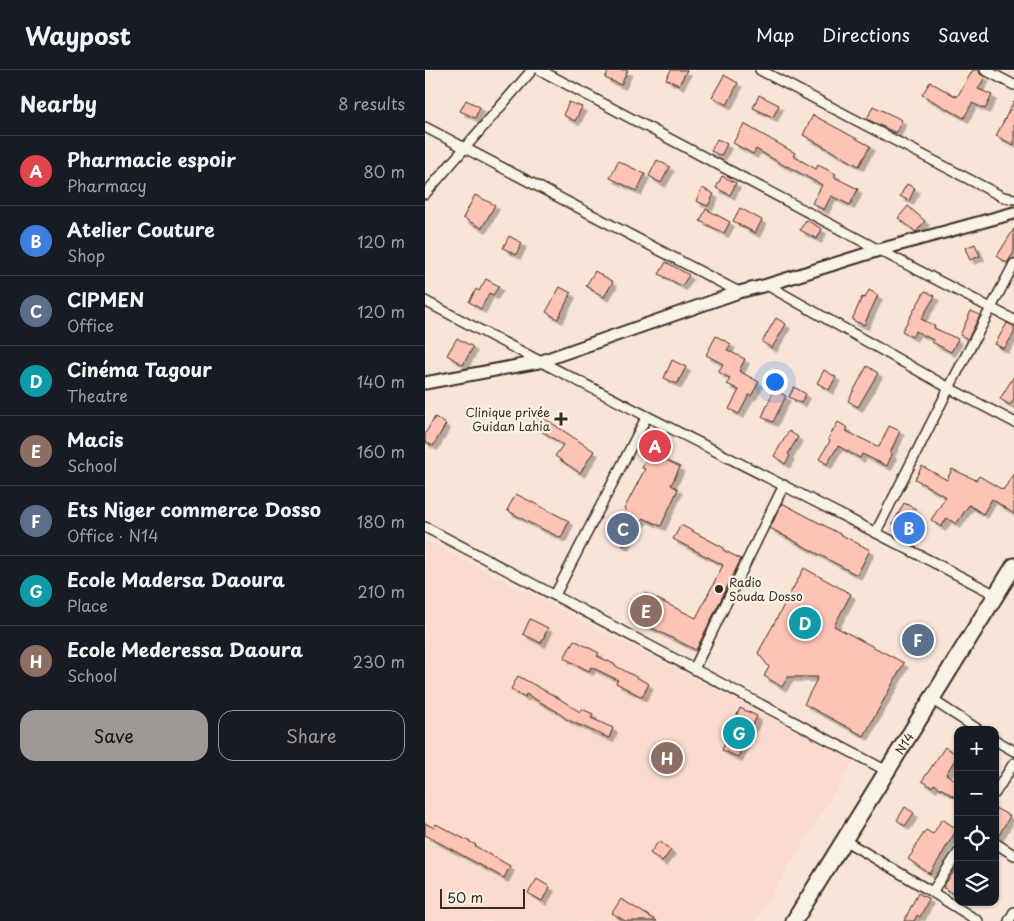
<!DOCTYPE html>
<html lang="en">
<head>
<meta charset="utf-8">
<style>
  :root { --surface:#171b24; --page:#20242c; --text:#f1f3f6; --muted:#9ea1a6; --line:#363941; --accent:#9f9995 }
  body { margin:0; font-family:"Playpen Sans",sans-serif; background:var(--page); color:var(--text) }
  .controls { position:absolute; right:15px; bottom:15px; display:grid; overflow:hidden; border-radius:10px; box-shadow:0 1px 4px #0004 }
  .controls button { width:45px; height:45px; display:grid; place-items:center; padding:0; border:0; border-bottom:1px solid var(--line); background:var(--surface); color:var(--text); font:25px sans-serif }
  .scale { position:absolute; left:15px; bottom:12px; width:85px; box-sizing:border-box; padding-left:5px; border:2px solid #3b2a1e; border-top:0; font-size:14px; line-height:18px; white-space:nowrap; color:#3b2a1e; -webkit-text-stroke:4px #f7f3e8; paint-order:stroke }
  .you { position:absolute; left:349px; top:311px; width:18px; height:18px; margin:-12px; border:4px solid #fff; border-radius:50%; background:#1a73e8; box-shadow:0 0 0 8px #1a73e833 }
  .badge { display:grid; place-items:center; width:32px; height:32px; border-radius:50%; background:var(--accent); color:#fff; font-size:16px; font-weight:700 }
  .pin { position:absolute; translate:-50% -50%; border:2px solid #fff; box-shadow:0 1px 5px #0006 }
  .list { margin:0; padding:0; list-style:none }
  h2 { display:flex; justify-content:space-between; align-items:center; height:65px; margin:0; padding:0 20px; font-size:21px }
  h2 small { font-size:16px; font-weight:400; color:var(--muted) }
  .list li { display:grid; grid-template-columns:32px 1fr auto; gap:15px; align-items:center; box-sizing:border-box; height:70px; padding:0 20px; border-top:1px solid var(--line) }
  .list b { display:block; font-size:19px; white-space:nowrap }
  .list p { margin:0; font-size:16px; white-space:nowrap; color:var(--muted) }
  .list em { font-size:16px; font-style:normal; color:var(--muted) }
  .actions { display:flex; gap:10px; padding:15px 20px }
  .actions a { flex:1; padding:11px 0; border:1px solid var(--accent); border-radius:15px; text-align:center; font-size:18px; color:var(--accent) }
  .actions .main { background:var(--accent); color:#111 }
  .icon { flex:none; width:28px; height:28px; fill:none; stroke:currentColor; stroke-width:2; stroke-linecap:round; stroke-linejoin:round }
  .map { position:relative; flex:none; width:589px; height:851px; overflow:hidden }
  header { display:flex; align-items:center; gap:30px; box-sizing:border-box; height:70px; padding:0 25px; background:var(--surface); border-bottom:1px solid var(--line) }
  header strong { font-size:24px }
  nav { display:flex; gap:28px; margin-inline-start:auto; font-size:18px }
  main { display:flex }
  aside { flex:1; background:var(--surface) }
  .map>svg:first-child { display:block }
</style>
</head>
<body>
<header>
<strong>Waypost</strong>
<nav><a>Map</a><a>Directions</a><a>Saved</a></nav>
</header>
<main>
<aside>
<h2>Nearby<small>8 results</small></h2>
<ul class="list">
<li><span class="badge" style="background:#e0444e">A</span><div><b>Pharmacie espoir</b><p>Pharmacy</p></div><em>80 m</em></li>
<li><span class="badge" style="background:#3f7fe0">B</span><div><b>Atelier Couture</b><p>Shop</p></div><em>120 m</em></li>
<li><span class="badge" style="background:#5c6f8a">C</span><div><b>CIPMEN</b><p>Office</p></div><em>120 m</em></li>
<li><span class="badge" style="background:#0f9aa8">D</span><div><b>Cinéma Tagour</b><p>Theatre</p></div><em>140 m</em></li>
<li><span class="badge" style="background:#8d6e63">E</span><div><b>Macis</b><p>School</p></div><em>160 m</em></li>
<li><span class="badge" style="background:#5c6f8a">F</span><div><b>Ets Niger commerce Dosso</b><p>Office · N14</p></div><em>180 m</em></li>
<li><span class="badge" style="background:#0f9aa8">G</span><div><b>Ecole Madersa Daoura</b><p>Place</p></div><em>210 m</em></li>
<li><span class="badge" style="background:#8d6e63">H</span><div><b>Ecole Mederessa Daoura</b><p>School</p></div><em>230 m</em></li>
</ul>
<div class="actions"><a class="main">Save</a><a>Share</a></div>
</aside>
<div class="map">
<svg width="589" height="851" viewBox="0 0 589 851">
  <defs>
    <filter id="shadow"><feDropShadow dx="4.5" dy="4.5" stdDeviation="0" flood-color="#0004"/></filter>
  </defs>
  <rect width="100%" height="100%" fill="#f9e5d8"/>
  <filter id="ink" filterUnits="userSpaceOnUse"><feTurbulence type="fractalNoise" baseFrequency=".02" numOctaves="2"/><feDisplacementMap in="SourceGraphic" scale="10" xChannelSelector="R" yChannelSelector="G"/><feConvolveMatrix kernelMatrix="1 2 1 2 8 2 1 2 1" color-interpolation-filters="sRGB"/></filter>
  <g filter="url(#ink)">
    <path fill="#fadbcd" d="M0,470l429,221 -99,160h-330z"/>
    <path fill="#fdc3b4" stroke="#3b2a1e" filter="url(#shadow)" d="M184,0h19l-7,15 -16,-7z
      M246,0h16l-8,15 -13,-6z
      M548,0h6l1,4 5,3 -7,12 14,6 -7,14 -13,-6 -8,15 -42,-23 8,-13 27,15z
      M299,5l14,8 -11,22 -15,-8z
      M334,25l20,10 -6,12 -20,-9z
      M41,30l14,7 -5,11 -15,-7z
      M589,31v44l-18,-9z
      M144,32l13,5 -7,14 -12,-6z
      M448,36l29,14 -6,13 -29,-14z
      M388,45l57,31 -11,20 -56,-31z
      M319,54l51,29 -2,3 23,13 2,-4 18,9 -2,3 24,12 -8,16 -19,-9 -7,14 -12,-7 10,-18 -35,-19v1l-31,-18 -3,5 -20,-11z
      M292,69l10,5 -6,12 -10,-5z
      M232,90l13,7 -9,16 -12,-7z
      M193,91l27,13 -8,17 -27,-13z
      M297,106l14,7 -6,12 -14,-7z
      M482,114l8,4 -6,13 -9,-5z
      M277,118l12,6 -6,12 -12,-5z
      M50,125l20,10 -13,23 -19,-10z
      M483,136l17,15 -9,11 -18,-14z
      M315,138l22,12 -7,13 -22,-12z
      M281,139l24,13 -6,11 -24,-12z
      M381,150l16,9 -5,10 -17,-9z
      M589,159v23l-7,11 -10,-7z
      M84,166l13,7 -6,12 -13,-7z
      M550,174l5,12 -10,4 -5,-12z
      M241,192l23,13 -7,11 -23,-12z
      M170,201l18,11 -9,15 -18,-11z
      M61,209l13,7 -6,9 -4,-2 -8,16 -12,-7 7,-13 3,2z
      M135,217l11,6 -13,26 -12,-7z
      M444,220l9,5 -14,30 -12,-5 10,-23 3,1z
      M500,221l10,5 -14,23 14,7 -1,2 24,11 -7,13 -19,-10 1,-2 -17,-9 -4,6 -10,-6z
      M546,241l9,4 -12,24 -8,-4z
      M351,248l10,6 -14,24 -10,-6z
      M582,253l7,3v7l-10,16 -9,-5z
      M291,266l15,8 -4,6 18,9 -6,12 20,11 -8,14 -2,-1 -10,19 -10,-5 10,-19 -12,-6 3,-6 -12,-6 5,-8 -17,-9z
      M32,268l16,9 -10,18 -16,-10z
      M247,290l14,7 -9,17 -13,-6z
      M442,296l11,7 -20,34 -10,-6z
      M399,300l12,7 -7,13 -12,-7z
      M589,306v23l-4,6 -10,-6z
      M369,317l12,7 -5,9 -12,-6z
      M349,320l12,6 -13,26 -11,-5z
      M113,344l56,37 -14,22 -25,-17 8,-11 -31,-21z
      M10,347l11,7 -13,22 -8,-4v-8z
      M413,352l10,6 -2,3 33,16 10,-21 11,5 -10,22 2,1 -5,12 -25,-12 -2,4 -22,-12 -11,18 -8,-5 11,-18 -2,-2z
      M364,361l9,6 -10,17 2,2 -5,8 -11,-8z
      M225,382l30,15 -9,18 7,4 -17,37 -18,-8 -19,28 -15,-11 17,-25 -2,-1 21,-40 -3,-1z
      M497,396l25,14 5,-11 24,11 3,-4 24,14 11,-16v40l-22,-15 -9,15 -14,-9 -13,19 -9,-6 -6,9 -10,-7 15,-23 -31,-18z
      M91,424l53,27 -8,17 -35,-17 -19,-11z
      M357,433l88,47 -13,25 -87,-47z
      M479,433l12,6 -11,21 -12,-6z
      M256,455l43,23 -1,2 18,9 -45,91 -64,-32 13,-25 51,25 27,-53 -50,-26z
      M379,498l47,26 -17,32 70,37 -40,73 -60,-32 14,-27h-30l-6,10 -18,-11 5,-9 -11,-14z
      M105,549l18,9 -7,15 -18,-9z
      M149,570l25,13 -2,3 17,8v1l35,19 -7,13 -26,-14 2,-3 -27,-13 -2,4 -25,-13z
      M93,606l42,23 20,13 2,-3 11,5 -2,4 22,10 -4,10 -41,-18 -11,-8h1l-32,-18 -1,3 -14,-8z
      M315,638l17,8 -19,41 -16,-7z
      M520,677l13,8 -12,19 12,8v17l-24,-15 -2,3 -10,-6z
      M480,737l9,6 -9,13 -8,-6z
      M570,738l15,8 -12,21h-3z
      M517,749l15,10 -27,45 -22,-15 5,-7 -1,-1 14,-21 7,4z
      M0,753l9,5 2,-4 40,21 -1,1 35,20 -6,12 -79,-43z
      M234,771l12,9 -9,12 -12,-9z
      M533,796v21l-5,7 -10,-7z
      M112,809l13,8 -8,14 -14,-8z
      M493,823l11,6 -9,18 -3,-2 -3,6h-10z
      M196,829l36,22h-32l-13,-8z"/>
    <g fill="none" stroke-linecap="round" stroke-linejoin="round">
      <defs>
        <path id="minor" d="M115,0l339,180 135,70
          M335,0l243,127 11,2
          M560,0l29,15
          M0,57l314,165
          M0,124l107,-124
          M342,215l182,103 65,34
          M0,231c189,101 381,194 571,294
          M0,457l462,244
          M451,462l73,-144 65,-124
          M130,525l92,-179
          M269,599l90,-184
          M506,629l48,31
          M570,670l19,11
          M570,723l19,-30
          M419,770l88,52 46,29
          M570,773l19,12
          M507,822l26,-39
          M584,851l5,-9"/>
        <path id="tertiary" d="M0,313l114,-21 200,-70 28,-7 112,-35 135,-37"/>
        <g id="primary">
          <path id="s1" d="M369,851l220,-355"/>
        </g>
      </defs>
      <use href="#minor" stroke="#3b2a1e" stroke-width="12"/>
      <use href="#tertiary" stroke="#3b2a1e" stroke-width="15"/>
      <use href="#primary" stroke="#3b2a1e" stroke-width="19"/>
      <use href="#minor" stroke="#f7f3e8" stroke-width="9"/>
      <use href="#tertiary" stroke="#f7f3e8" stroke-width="11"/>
      <use href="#primary" stroke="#f7f3e8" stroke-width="15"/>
    </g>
  </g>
  <g fill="#3b2a1e" stroke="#f7f3e8" stroke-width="2">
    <path d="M133.5 341.5h5v5h5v5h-5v5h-5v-5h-5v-5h5z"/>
    <circle cx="294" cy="519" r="5"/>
  </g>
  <g text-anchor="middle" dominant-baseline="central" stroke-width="4.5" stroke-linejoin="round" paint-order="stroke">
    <g font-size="12" fill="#3b2a1e" stroke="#f7f3e8" text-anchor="end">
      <text x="125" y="342">Clinique privée<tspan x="125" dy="14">Guidan Lahia</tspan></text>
      <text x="304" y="512" text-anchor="start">Radio<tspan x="304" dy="14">Souda Dosso</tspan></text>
    </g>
    <g font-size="12" fill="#3b2a1e" stroke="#f7f3e8">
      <text stroke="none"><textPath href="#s1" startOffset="209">N14</textPath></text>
    </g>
  </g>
</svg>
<div class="controls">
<button>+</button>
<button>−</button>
<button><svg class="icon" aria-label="locate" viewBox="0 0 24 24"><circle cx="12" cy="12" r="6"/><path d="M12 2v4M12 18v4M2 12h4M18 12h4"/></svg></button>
<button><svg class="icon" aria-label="layers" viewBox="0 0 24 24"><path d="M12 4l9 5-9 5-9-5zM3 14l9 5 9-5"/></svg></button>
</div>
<div class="scale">50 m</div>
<div class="you"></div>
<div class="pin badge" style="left:230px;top:376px;background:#e0444e">A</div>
<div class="pin badge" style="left:484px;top:458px;background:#3f7fe0">B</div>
<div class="pin badge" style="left:198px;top:459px;background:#5c6f8a">C</div>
<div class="pin badge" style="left:380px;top:553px;background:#0f9aa8">D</div>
<div class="pin badge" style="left:221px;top:541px;background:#8d6e63">E</div>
<div class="pin badge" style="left:493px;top:570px;background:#5c6f8a">F</div>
<div class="pin badge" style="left:314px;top:663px;background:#0f9aa8">G</div>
<div class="pin badge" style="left:242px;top:688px;background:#8d6e63">H</div>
</div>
</main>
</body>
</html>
